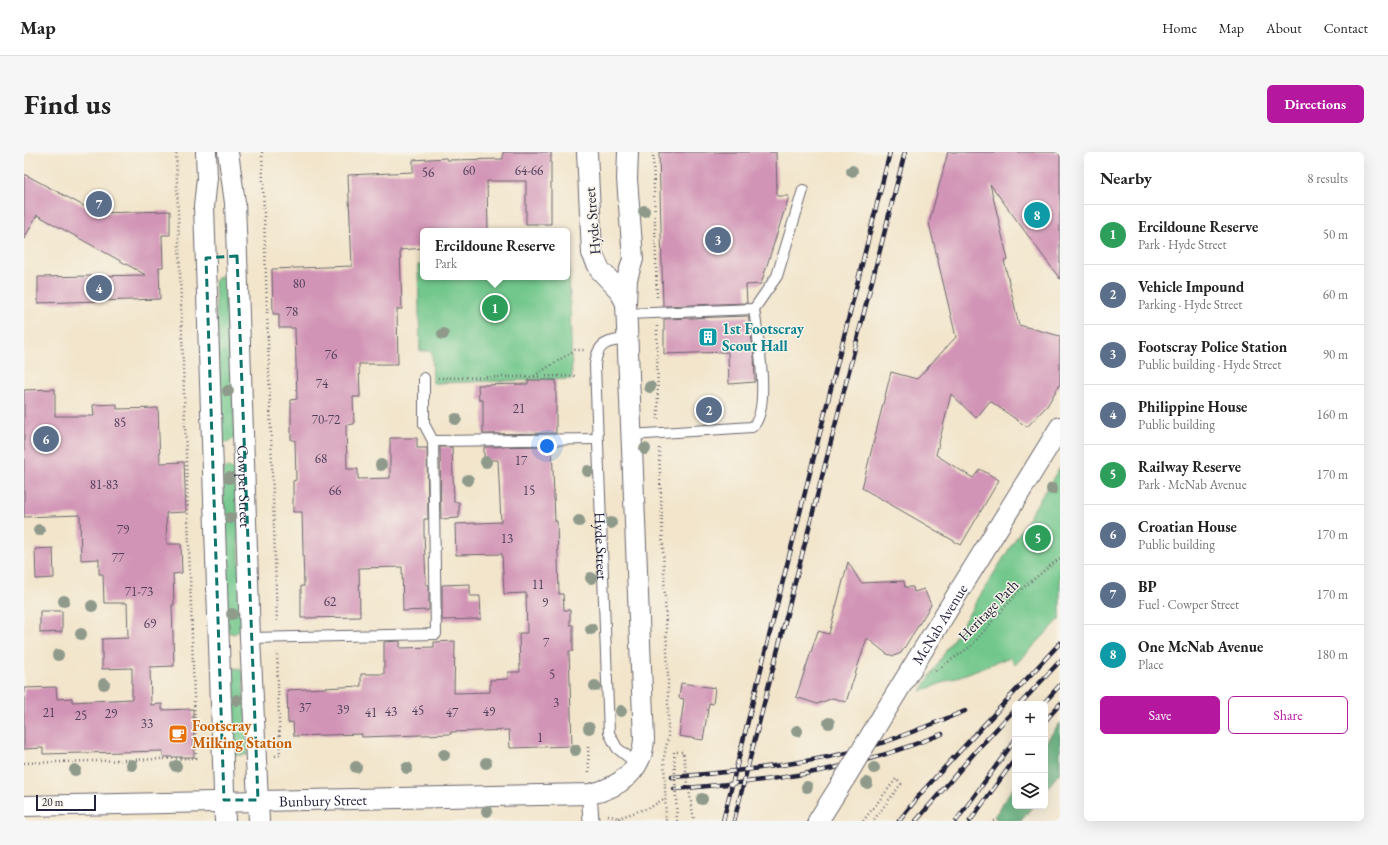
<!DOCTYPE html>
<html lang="en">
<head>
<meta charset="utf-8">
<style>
  :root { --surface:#fff; --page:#f6f6f6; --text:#222; --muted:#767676; --line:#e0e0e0; --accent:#b5179e }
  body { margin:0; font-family:"EB Garamond",serif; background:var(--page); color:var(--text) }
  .controls { position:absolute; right:12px; bottom:12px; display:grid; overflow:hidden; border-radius:6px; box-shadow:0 4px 16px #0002 }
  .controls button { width:36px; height:36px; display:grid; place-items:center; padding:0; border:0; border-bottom:1px solid var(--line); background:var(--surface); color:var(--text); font:20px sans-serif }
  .scale { position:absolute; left:12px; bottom:10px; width:60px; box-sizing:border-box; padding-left:4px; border:2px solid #22223b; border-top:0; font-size:11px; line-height:14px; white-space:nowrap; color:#22223b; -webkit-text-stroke:3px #f7f3e8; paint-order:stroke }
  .you { position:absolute; left:523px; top:294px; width:14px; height:14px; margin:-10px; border:3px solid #fff; border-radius:50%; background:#1a73e8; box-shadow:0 0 0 6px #1a73e833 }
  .badge { display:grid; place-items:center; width:26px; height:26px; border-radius:50%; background:var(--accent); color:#fff; font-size:13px; font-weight:700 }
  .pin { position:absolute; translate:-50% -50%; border:2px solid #fff; box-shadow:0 1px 4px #0006 }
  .popup { position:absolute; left:396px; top:76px; width:150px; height:52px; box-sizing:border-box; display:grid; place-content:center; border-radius:6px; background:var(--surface); filter:drop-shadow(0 1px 3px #0005); font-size:13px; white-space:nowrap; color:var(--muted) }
  .popup b { font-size:15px; color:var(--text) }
  .popup::after { content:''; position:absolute; left:50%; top:100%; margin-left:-8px; border:8px solid transparent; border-top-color:var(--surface) }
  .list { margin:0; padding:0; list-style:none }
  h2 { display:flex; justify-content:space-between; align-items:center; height:52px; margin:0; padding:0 16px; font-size:17px }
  h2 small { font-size:13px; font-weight:400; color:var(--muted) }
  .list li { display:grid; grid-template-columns:26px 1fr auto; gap:12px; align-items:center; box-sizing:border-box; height:60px; padding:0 16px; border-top:1px solid var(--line) }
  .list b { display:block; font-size:15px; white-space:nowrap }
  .list p { margin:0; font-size:13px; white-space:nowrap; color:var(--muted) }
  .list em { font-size:13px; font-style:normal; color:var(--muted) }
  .actions { display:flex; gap:8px; padding:12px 16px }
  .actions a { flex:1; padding:9px 0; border:1px solid var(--accent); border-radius:6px; text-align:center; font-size:14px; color:var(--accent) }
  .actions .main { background:var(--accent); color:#fff }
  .icon { flex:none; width:22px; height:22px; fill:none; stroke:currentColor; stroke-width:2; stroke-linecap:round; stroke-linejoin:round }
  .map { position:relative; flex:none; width:1036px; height:669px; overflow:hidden; border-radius:6px }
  header { display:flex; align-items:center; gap:24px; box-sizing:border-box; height:56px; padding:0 20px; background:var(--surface); border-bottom:1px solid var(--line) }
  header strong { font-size:19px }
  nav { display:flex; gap:22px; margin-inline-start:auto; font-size:14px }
  .intro { display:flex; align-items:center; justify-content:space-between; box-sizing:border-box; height:96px; padding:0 24px }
  h1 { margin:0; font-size:28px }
  .button { padding:10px 18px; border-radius:6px; background:var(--accent); color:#fff; font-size:14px; font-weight:700 }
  main { display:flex; gap:24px; padding:0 24px }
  aside { flex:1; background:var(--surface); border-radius:6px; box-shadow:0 4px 16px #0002 }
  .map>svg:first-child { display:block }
</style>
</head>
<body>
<header>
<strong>Map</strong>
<nav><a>Home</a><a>Map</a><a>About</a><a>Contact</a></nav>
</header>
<div class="intro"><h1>Find us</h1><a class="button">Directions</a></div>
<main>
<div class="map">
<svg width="1036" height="669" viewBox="0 0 1036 669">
  <rect width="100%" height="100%" fill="#f7f3e8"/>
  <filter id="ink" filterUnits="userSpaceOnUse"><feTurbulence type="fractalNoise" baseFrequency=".025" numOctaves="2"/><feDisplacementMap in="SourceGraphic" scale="8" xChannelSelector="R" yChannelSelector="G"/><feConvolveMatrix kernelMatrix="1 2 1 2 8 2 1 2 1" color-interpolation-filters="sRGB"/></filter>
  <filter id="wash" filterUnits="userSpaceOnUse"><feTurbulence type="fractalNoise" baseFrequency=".012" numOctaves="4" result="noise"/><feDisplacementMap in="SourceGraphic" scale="16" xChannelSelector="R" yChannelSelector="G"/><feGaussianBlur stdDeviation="0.9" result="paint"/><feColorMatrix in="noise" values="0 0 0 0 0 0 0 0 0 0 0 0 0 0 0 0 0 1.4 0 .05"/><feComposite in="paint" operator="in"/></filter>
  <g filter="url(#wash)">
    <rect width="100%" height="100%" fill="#f2e5cb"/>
    <path fill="#72c78c" stroke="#4a7464" d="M543,110h2l3,117 -139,4 -1,-32h-12l-2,-86h5v12h144z
      M201,124l4,3 6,159 -8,5 -6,-2 -6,-160 4,-4z
      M203,315l9,3 6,159 -8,5 -4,-1 -4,-3 -3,-160z
      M1036,315v152l-45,46 -5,-8 -89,34z
      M211,516l5,1 3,5 5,81h-19l-1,-80 3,-5z"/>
    <path fill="#5dac78" stroke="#40675a" d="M1036,571v49l-15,19v-48z
      M991,632v22h18l-12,15h-22l-5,-4z"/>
    <g id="blocks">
      <path fill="#d294b6" d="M479,0h48v72h-25v-43h-39l1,50h-65v17l-23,2 2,59h-5l1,55h-39l1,33h-7l1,27 -8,1 1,44h11v10l32,-1v-40h27v10h10l1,71h-4v13l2,53h3v25l-26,1 -1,-44 -43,1 1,49 -59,1v-32h3l-2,-74h-9v-31l3,-1 -1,-40h-4v-40l6,-1 -2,-71h-16v-14h-6l-1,-45 80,-3 -4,-91 65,-3v-12l33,-2 1,2 56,-1z
        M635,0h117l1,44h12l-28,88 -15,1 1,18 -84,3z
        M924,0h112v127l-70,-95 18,76 -4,1 15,64 41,11v48l-13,22 -20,21 -37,-26 -14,17 -25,-24 -15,61 37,23 7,-9 19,11 -38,65 -99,-57 29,-116 26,7 39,-42 -27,-114z
        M0,22l73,39 73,-2v24h-8l1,32h-4l1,32 -122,4v-26l108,-2 -109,-60 -13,24z
        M724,164l6,38 1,28 -26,2 -1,-32 -64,2v-35z
        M504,228h28v53l-73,1v-34h-4l-1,-15 50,-1z
        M31,237v27h39l-1,-11 24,-1v5l41,-1 2,55 24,-1 2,50 -20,1 1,31h14l1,29 -9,1 1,31h-2l2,61 -24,1 1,38 11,-1v6l31,-1 1,48h-31v-6l-120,3v-6l-19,1v-61l32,-1 1,12 15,-1v4l60,-3v-31l-30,1v-30l26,-1 -1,-35h-23l-1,-29h-4v-15l-18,1 -1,-45 -56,2v-127z
        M528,294l3,75h2l2,73h4l1,16h6v15h3v26h-4l3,95 -62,2 -1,-18 -58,2v2l-89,3v-3l-68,2 -1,-14 -5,1 -1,-33 74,-4v-12h23v-32l16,-1v7l34,-1v-5l21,-1 -1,52 36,-1v-12l18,-1v-7h12l-1,-39h8l-1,-40 -22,1 -2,-40 -46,1 -1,-31 46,-2 -3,-62h-14v-13z
        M416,295h12l2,55h5v16l-18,1z
        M29,396l1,30 -18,1 -1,-30z
        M824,410l13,21 43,-2 1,6h8l1,5 10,-3 7,16 -30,48 -7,3 -7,-2 -20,-16 -21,64 -13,-4 -16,6 -21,-7 22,-66 11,3z
        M446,432v12h10l1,23 -39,1v-35z
        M16,459h22v21l-22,1z
        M657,531l34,5 -2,16 -4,-1 -6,37 -24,-4 5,-37 -5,-1z"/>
    </g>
  </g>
  <g filter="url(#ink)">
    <use href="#blocks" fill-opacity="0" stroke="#6b666d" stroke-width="1"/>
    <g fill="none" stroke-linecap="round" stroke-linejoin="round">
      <defs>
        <g id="service">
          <path d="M603,162l127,-5"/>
          <path id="s1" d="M604,187c-20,2 -31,3 -33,26l14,368 8,15 20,16"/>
          <path d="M607,283l121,-8c20,-15 5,-94 2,-118l23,-33 26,-86"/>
          <path d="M409,289l164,-2"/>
          <path d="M226,486l186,-4 -3,-193 -9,-17v-46"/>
        </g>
        <path id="pedestrian" d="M566,654l1,15"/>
        <g id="minor">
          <path d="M182,0l1,26 -3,29 21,614"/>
          <path id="s2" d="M204,0l7,51 2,53 13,382 9,183"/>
          <path d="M563,0l5,101 8,17 19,20 7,13"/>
          <path id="s3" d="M859,563l177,-288"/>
          <path id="s4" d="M0,654l566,-12c29,-6 52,-23 54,-54l-18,-437 1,-24 6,-20 -6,-80 1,-27"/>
          <path d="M794,669l27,-43"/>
        </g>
      </defs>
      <use href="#service" stroke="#6b666d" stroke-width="12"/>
      <use href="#pedestrian" stroke="#6b666d" stroke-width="17"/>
      <use href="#minor" stroke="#6b666d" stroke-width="22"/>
      <path stroke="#6b666d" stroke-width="2.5" stroke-dasharray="1 3" stroke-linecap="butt" d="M238,0l15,471
        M629,0l4,145
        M633,174l1,93
        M510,224l41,-26h9
        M414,226l137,-2
        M635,296l9,226v64l-4,19 2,64
        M911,519l35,-24 49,-56 41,-33
        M564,595l1,28
        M251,604l5,-1 -3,-103
        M0,611l172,-5 -20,-606
        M584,663l19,6
        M594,666l33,-11 14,-9
        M839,669l33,-42 5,5 -28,37
        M969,669h2"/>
      <use href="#service" stroke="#fff" stroke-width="10"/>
      <use href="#pedestrian" stroke="#fff" stroke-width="15"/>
      <use href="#minor" stroke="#fff" stroke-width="20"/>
      <defs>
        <path id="rail" d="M996,552l40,-43
          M1019,552l17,-19
          M1021,569l15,-17
          M648,625c59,-5 117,-11 175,-24 41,-10 80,-27 118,-42
          M650,637c69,-6 138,-12 205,-33 21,-6 42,-14 63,-22
          M699,669l167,-669
          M710,669l171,-669
          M875,669l22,-28 139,-150
          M892,669l60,-70 39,-42
          M932,669l59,-81
          M946,669l45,-62"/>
      </defs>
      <use href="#rail" stroke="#22223b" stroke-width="4.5"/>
      <use href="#rail" stroke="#f7f3e8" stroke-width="3" stroke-dasharray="9" stroke-linecap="butt"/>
      <defs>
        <path id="minor-bridge" d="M821,626l38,-63"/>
      </defs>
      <use href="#minor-bridge" stroke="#6b666d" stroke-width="22" stroke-linecap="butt"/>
      <path stroke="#6b666d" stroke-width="2.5" stroke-dasharray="1 3" stroke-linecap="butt" d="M653,669l-3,-69h9l11,69"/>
      <use href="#minor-bridge" stroke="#fff" stroke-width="20"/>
    </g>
    <g fill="#8f9a8b">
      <circle cx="828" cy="19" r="6"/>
      <circle cx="620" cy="59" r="6"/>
      <circle cx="419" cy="182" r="6"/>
      <circle cx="626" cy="235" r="6"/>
      <circle cx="204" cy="239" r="6"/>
      <circle cx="432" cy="267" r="6"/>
      <circle cx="621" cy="297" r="6"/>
      <circle cx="462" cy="310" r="6"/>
      <circle cx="357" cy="313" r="6"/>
      <circle cx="564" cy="319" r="6"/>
      <circle cx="205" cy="326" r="6"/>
      <circle cx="444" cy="328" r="6"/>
      <circle cx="1028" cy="337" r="6"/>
      <circle cx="206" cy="366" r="6"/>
      <circle cx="555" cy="369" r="6"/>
      <circle cx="587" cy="371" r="6"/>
      <circle cx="15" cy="378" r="6"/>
      <circle cx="567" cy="426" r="6"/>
      <circle cx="40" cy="449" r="6"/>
      <circle cx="68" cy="454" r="6"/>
      <circle cx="208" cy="462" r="6"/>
      <circle cx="567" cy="477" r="6"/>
      <circle cx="57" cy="482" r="6"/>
      <circle cx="34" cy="503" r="6"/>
      <circle cx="80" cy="532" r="6"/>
      <circle cx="571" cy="534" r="6"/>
      <circle cx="213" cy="548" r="6"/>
      <circle cx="597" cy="559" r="6"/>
      <circle cx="805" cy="571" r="6"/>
      <circle cx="565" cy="576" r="6"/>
      <circle cx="773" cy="579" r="6"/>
      <circle cx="551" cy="598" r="6"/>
      <circle cx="420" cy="603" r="6"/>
      <circle cx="462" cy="611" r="6"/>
      <circle cx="108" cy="613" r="6"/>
      <circle cx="152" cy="614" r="6"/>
      <circle cx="332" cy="615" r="6"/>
      <circle cx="383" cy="616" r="6"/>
      <circle cx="850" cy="616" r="6"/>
      <circle cx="51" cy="618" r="6"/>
      <circle cx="843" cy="631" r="6"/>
      <circle cx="783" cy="635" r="6"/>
      <circle cx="678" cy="647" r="6"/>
      <circle cx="463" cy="659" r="6"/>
    </g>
  </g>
  <path fill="none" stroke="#0f766e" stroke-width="3" stroke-dasharray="8 5" stroke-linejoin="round" d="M213,104l21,544h-34l-18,-542z"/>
  <defs>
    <symbol id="building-square" viewBox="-11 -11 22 22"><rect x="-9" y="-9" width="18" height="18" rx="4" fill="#0f9aa8" stroke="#f7f3e8"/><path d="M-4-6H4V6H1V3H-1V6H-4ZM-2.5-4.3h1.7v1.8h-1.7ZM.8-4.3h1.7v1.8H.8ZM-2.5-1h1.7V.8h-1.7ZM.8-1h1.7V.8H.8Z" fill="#fff"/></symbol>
    <symbol id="cafe-square" viewBox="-11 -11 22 22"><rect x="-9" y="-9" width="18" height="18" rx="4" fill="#e8710a" stroke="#f7f3e8"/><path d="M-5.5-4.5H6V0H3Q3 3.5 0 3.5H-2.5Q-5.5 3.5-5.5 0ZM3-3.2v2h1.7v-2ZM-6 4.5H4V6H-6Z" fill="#fff"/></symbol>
  </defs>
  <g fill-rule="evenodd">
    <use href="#building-square" x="673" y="174" width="22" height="22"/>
    <use href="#cafe-square" x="143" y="571" width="22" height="22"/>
  </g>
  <g text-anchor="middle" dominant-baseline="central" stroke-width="3" stroke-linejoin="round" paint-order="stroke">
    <g font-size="13" fill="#4e3e5a">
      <text x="445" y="18">60</text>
      <text x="505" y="18">64-66</text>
      <text x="404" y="20">56</text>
      <text x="275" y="131">80</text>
      <text x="268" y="159">78</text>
      <text x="307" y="202">76</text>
      <text x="298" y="231">74</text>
      <text x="495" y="256">21</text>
      <text x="302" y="267">70-72</text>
      <text x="96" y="270">85</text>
      <text x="297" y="306">68</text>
      <text x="497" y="308">17</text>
      <text x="80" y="332">81-83</text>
      <text x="311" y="338">66</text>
      <text x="505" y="338">15</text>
      <text x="99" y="377">79</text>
      <text x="483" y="386">13</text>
      <text x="94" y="405">77</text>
      <text x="514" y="432">11</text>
      <text x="115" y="439">71-73</text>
      <text x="306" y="449">62</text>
      <text x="521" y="450">9</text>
      <text x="126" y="471">69</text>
      <text x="522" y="490">7</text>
      <text x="528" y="522">5</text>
      <text x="532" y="550">3</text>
      <text x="281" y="555">37</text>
      <text x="319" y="557">39</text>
      <text x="394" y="558">45</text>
      <text x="367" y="559">43</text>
      <text x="465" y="559">49</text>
      <text x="25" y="560">21</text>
      <text x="347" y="560">41</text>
      <text x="428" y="560">47</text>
      <text x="87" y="561">29</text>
      <text x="57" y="563">25</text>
      <text x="123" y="571">33</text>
      <text x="516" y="585">1</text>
    </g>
    <g font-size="15" fill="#22223b" stroke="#f7f3e8">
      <text transform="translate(568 69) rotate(-95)">Hyde Street</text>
      <text stroke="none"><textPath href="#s2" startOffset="335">Cowper Street</textPath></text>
      <text stroke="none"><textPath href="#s1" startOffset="229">Hyde Street</textPath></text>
      <text transform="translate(964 458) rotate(-46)">Heritage Path</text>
      <text stroke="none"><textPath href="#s3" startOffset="107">McNab Avenue</textPath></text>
      <text stroke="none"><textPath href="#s4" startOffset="299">Bunbury Street</textPath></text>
    </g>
    <g font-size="15" font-weight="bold" fill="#0d838f" stroke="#f7f3e8" text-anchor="start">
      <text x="698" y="176">1st Footscray<tspan x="698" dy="17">Scout Hall</tspan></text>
    </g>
    <g font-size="15" font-weight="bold" fill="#c56008" stroke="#f7f3e8" text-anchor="start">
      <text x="168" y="573">Footscray<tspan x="168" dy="17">Milking Station</tspan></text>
    </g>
  </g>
</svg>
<div class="controls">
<button>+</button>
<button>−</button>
<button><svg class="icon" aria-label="layers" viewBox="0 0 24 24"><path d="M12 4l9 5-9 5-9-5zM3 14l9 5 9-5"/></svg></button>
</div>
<div class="scale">20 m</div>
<div class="you"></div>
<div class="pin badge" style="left:471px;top:156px;background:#2e9e5b">1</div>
<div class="popup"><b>Ercildoune Reserve</b>Park</div>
<div class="pin badge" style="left:685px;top:258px;background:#5c6f8a">2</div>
<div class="pin badge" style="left:694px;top:88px;background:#5c6f8a">3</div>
<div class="pin badge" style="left:75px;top:136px;background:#5c6f8a">4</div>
<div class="pin badge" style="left:1014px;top:386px;background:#2e9e5b">5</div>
<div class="pin badge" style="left:22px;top:287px;background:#5c6f8a">6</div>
<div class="pin badge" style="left:75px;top:52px;background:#5c6f8a">7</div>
<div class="pin badge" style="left:1013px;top:63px;background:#0f9aa8">8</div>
</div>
<aside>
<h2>Nearby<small>8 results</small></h2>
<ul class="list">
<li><span class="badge" style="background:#2e9e5b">1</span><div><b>Ercildoune Reserve</b><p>Park · Hyde Street</p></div><em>50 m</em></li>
<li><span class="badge" style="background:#5c6f8a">2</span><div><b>Vehicle Impound</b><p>Parking · Hyde Street</p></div><em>60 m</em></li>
<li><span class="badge" style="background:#5c6f8a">3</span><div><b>Footscray Police Station</b><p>Public building · Hyde Street</p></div><em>90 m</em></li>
<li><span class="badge" style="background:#5c6f8a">4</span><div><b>Philippine House</b><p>Public building</p></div><em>160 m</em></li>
<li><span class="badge" style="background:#2e9e5b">5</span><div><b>Railway Reserve</b><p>Park · McNab Avenue</p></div><em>170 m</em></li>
<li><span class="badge" style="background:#5c6f8a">6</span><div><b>Croatian House</b><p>Public building</p></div><em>170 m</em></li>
<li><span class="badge" style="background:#5c6f8a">7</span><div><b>BP</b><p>Fuel · Cowper Street</p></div><em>170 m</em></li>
<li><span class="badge" style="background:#0f9aa8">8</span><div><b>One McNab Avenue</b><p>Place</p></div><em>180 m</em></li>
</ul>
<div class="actions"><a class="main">Save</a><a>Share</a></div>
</aside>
</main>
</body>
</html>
